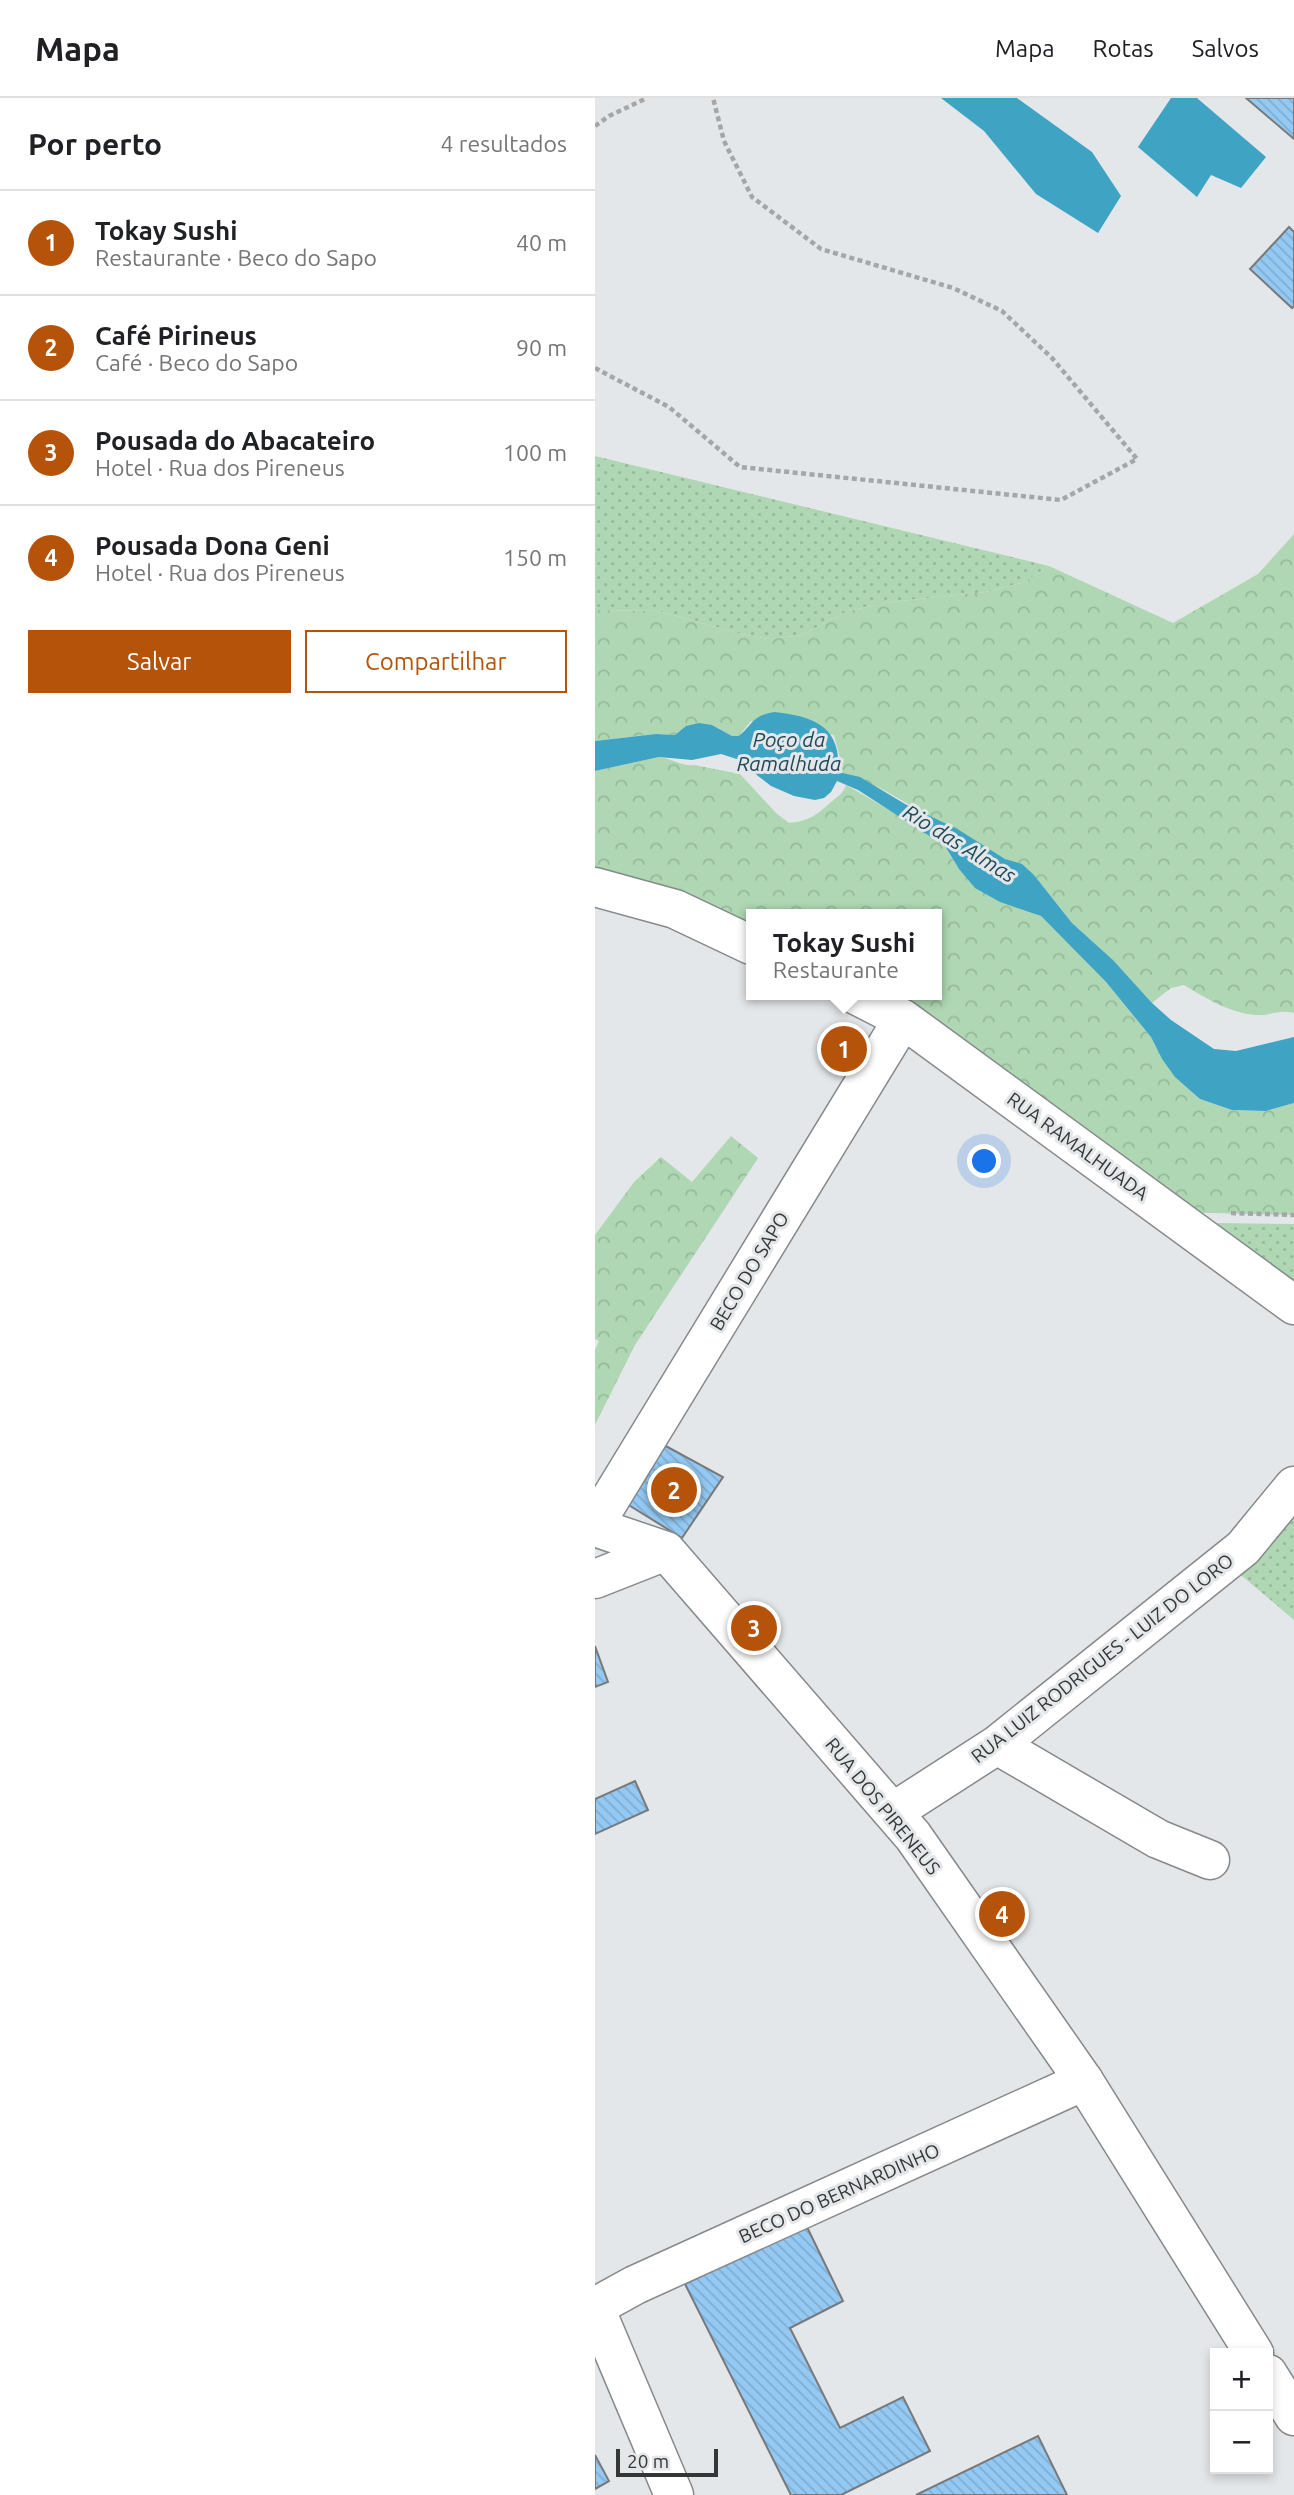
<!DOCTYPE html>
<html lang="pt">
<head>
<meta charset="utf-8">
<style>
  :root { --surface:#fff; --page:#f6f6f6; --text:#202124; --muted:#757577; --line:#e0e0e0; --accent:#b45309 }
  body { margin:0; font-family:Ubuntu,sans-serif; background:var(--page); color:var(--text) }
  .controls { position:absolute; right:21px; bottom:21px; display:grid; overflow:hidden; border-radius:0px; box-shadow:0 4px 10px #0003 }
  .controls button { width:63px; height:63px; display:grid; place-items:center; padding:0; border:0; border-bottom:2px solid var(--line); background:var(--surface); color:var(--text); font:35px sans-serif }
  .scale { position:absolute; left:21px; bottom:18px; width:102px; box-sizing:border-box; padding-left:7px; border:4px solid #353737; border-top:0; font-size:19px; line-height:24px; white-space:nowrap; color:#353737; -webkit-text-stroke:5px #e4e7e9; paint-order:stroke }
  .you { position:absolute; left:390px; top:1064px; width:24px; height:24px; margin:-18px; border:5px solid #fff; border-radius:50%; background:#1a73e8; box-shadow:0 0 0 10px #1a73e833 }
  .badge { display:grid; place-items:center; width:46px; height:46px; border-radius:50%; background:var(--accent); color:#fff; font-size:23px; font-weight:700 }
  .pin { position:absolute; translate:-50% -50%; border:4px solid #fff; box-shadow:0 2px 7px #0006 }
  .popup { position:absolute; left:151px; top:811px; width:196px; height:91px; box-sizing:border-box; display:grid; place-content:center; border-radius:0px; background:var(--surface); filter:drop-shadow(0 2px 5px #0005); font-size:23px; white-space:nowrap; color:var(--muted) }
  .popup b { font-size:26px; color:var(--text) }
  .popup::after { content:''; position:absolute; left:50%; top:100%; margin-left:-14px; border:14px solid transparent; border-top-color:var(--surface) }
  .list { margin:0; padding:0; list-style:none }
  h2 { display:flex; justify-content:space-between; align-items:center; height:91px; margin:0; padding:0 28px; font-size:30px }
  h2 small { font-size:23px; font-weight:400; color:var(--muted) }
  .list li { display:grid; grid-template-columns:46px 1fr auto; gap:21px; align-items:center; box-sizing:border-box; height:105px; padding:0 28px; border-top:2px solid var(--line) }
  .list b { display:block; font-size:26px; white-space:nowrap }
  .list p { margin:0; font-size:23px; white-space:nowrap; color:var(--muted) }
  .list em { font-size:23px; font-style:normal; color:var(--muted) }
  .actions { display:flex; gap:14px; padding:21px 28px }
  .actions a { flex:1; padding:16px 0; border:2px solid var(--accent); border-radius:0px; text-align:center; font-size:24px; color:var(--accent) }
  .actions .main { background:var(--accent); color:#fff }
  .map { position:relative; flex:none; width:699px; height:2397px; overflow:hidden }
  header { display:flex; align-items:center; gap:42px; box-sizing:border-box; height:98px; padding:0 35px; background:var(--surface); border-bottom:2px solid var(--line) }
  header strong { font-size:33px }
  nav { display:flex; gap:38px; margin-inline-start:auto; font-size:24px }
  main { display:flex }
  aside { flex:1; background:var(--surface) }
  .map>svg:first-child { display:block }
</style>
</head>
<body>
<header>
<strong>Mapa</strong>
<nav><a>Mapa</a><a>Rotas</a><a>Salvos</a></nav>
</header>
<main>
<aside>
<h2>Por perto<small>4 resultados</small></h2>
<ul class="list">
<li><span class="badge">1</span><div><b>Tokay Sushi</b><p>Restaurante · Beco do Sapo</p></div><em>40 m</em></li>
<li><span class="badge">2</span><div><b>Café Pirineus</b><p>Café · Beco do Sapo</p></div><em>90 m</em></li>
<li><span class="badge">3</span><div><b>Pousada do Abacateiro</b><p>Hotel · Rua dos Pireneus</p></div><em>100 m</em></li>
<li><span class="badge">4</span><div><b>Pousada Dona Geni</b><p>Hotel · Rua dos Pireneus</p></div><em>150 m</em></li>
</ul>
<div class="actions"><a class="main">Salvar</a><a>Compartilhar</a></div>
</aside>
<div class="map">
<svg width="699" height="2397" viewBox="0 0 699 2397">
  <defs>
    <pattern id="grass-dots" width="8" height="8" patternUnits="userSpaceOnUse" patternTransform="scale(1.75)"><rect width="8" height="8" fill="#afd7b3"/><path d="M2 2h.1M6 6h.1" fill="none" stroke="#97b99b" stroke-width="1.8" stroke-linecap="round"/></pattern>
    <pattern id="forest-crowns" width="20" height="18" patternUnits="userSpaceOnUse" patternTransform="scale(1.75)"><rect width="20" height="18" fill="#afd7b3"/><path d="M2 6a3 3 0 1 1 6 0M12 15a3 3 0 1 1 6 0" fill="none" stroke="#97b99b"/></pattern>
    <pattern id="building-back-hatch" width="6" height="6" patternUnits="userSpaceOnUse" patternTransform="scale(1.75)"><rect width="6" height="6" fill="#94c9f3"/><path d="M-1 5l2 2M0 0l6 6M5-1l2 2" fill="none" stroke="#80add1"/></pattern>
  </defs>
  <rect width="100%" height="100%" fill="#e4e7e9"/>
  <path fill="url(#grass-dots)" d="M0,358l454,110 -24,16 -39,10 -95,10 -43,9 -46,24 -33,4 -28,-5 -83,-23 -63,-1z
    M618,1125l81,1v64z
    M699,1414v108l-53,-45z"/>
  <path fill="url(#forest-crowns)" d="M699,436v479c-16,-4 -23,3 -38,2 -27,-2 -50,-17 -72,-30l-13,3 -19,15 -39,-43 -41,-37 -38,-48 -12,-10 -17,-6 -125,-71 -42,-16 2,-14 -6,-23 -83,-14 -12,15h-7l-20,-11 -26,1 -11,9 -19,-1 -61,7v-131l63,1 83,23 28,5 33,-4 46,-24 43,-9 95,-10 39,-10 24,-16 124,57 85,-49z
    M64,659c12,1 23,10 35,8l46,9 36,39 13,10c20,-2 28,-8 42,-21 7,-6 12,-8 15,-17l61,35 38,26 14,23 66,40 16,7 65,66 45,55 11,22 38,40 32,11 34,1 28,-8v112l-126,-3 -312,-217h81v-81h-186v31l-156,-58v-116z
    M136,1038l27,22 -123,187 -40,80v-75l4,-9 -4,-2v-104l39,-53 27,-25 31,25z"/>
  <path fill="#3fa4c3" d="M346,0h76l75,54 29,44 -23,37 -62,-39 -52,-63z
    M576,0h26l69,59 -25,31 -30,-13 -14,22 -59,-50z
    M179,614c40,4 68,15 64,60l22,5 45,27 54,26 46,29 17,5 12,11 38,48 41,37 39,43 19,17 43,29 22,2 58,-14v66l-28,8 -34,-1 -32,-11 -25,-22 -13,-18 -11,-22 -45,-55 -65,-66 -41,-14 -25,-14 -16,-19 -14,-23 -87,-56 -21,-9 -6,11 -7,6 -9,2 -21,-4 -23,-10 -13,-10 -15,-15 -22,-7 -29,6 -33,-3 -64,14v-30l61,-7 19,1 11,-9 13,-3 13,2 20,11h7c15,-13 13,-20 35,-24z"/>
  <path fill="url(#building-back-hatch)" stroke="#77797b" stroke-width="2" d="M651,0h48v41z
    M694,129l5,5v74l-2,2 -42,-39z
    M67,1346l61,33 -41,61 -55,-34z
    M0,1548l13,36 -13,5z
    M40,1683l13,29 -53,24v-35z
    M211,2127l37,76 -53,27 50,100 63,-31 27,54 -89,44h-50l-106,-211z
    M443,2338l29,59h-151z
    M0,2357l14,26 -14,8z"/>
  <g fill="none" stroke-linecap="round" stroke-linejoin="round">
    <defs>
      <path id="minor" d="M0,789l80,22 76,36
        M261,897l47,24 391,286
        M0,1426l308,-505
        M402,1647l161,94 52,21
        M298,1714l104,-67 246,-197 51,-62
        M0,2209l40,-22 449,-204"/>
      <path id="tertiary" d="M0,1429l71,24 247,285 171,245 170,272
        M0,1481l71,-28
        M673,2276l26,42"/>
      <path id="secondary" d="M0,2210l79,187"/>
    </defs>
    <use href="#minor" stroke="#86898b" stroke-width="41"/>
    <use href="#tertiary" stroke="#86898b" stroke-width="41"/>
    <use href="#secondary" stroke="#86898b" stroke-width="41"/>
    <path stroke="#a4a6a8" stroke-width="4.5" stroke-dasharray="5 3.5" stroke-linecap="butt" d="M0,28l14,-10 38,-18
      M0,270l74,39 71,60 321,33 76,-41 -85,-101 -50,-47 -49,-23 -132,-39 -69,-52 -28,-56 -11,-43
      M636,1115l63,2"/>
    <use href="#minor" stroke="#fff" stroke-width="38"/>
    <use href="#tertiary" stroke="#fff" stroke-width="38"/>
    <use href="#secondary" stroke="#fff" stroke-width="38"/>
  </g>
  <g text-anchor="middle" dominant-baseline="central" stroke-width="6" stroke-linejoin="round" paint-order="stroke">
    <g font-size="19" fill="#353737" stroke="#e4e7e9">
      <text transform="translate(483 1048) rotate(36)">RUA RAMALHUADA</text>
      <text transform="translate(154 1173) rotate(-59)">BECO DO SAPO</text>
      <text transform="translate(507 1560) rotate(-38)">RUA LUIZ RODRIGUES - LUIZ DO LORO</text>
      <text transform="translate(288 1708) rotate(51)">RUA DOS PIRENEUS</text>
      <text transform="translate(244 2095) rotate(-24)">BECO DO BERNARDINHO</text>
    </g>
    <g font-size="21" font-style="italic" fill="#1e4957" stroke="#e4e7e9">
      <text x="194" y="641">Poço da<tspan x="194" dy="24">Ramalhuda</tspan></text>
      <text transform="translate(365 745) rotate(32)">Rio das Almas</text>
    </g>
  </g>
</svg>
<div class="controls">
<button>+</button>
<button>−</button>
</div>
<div class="scale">20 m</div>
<div class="you"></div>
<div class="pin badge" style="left:249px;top:951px">1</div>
<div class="popup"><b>Tokay Sushi</b>Restaurante</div>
<div class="pin badge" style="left:79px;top:1392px">2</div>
<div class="pin badge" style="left:159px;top:1530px">3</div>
<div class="pin badge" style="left:407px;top:1816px">4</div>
</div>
</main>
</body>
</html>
